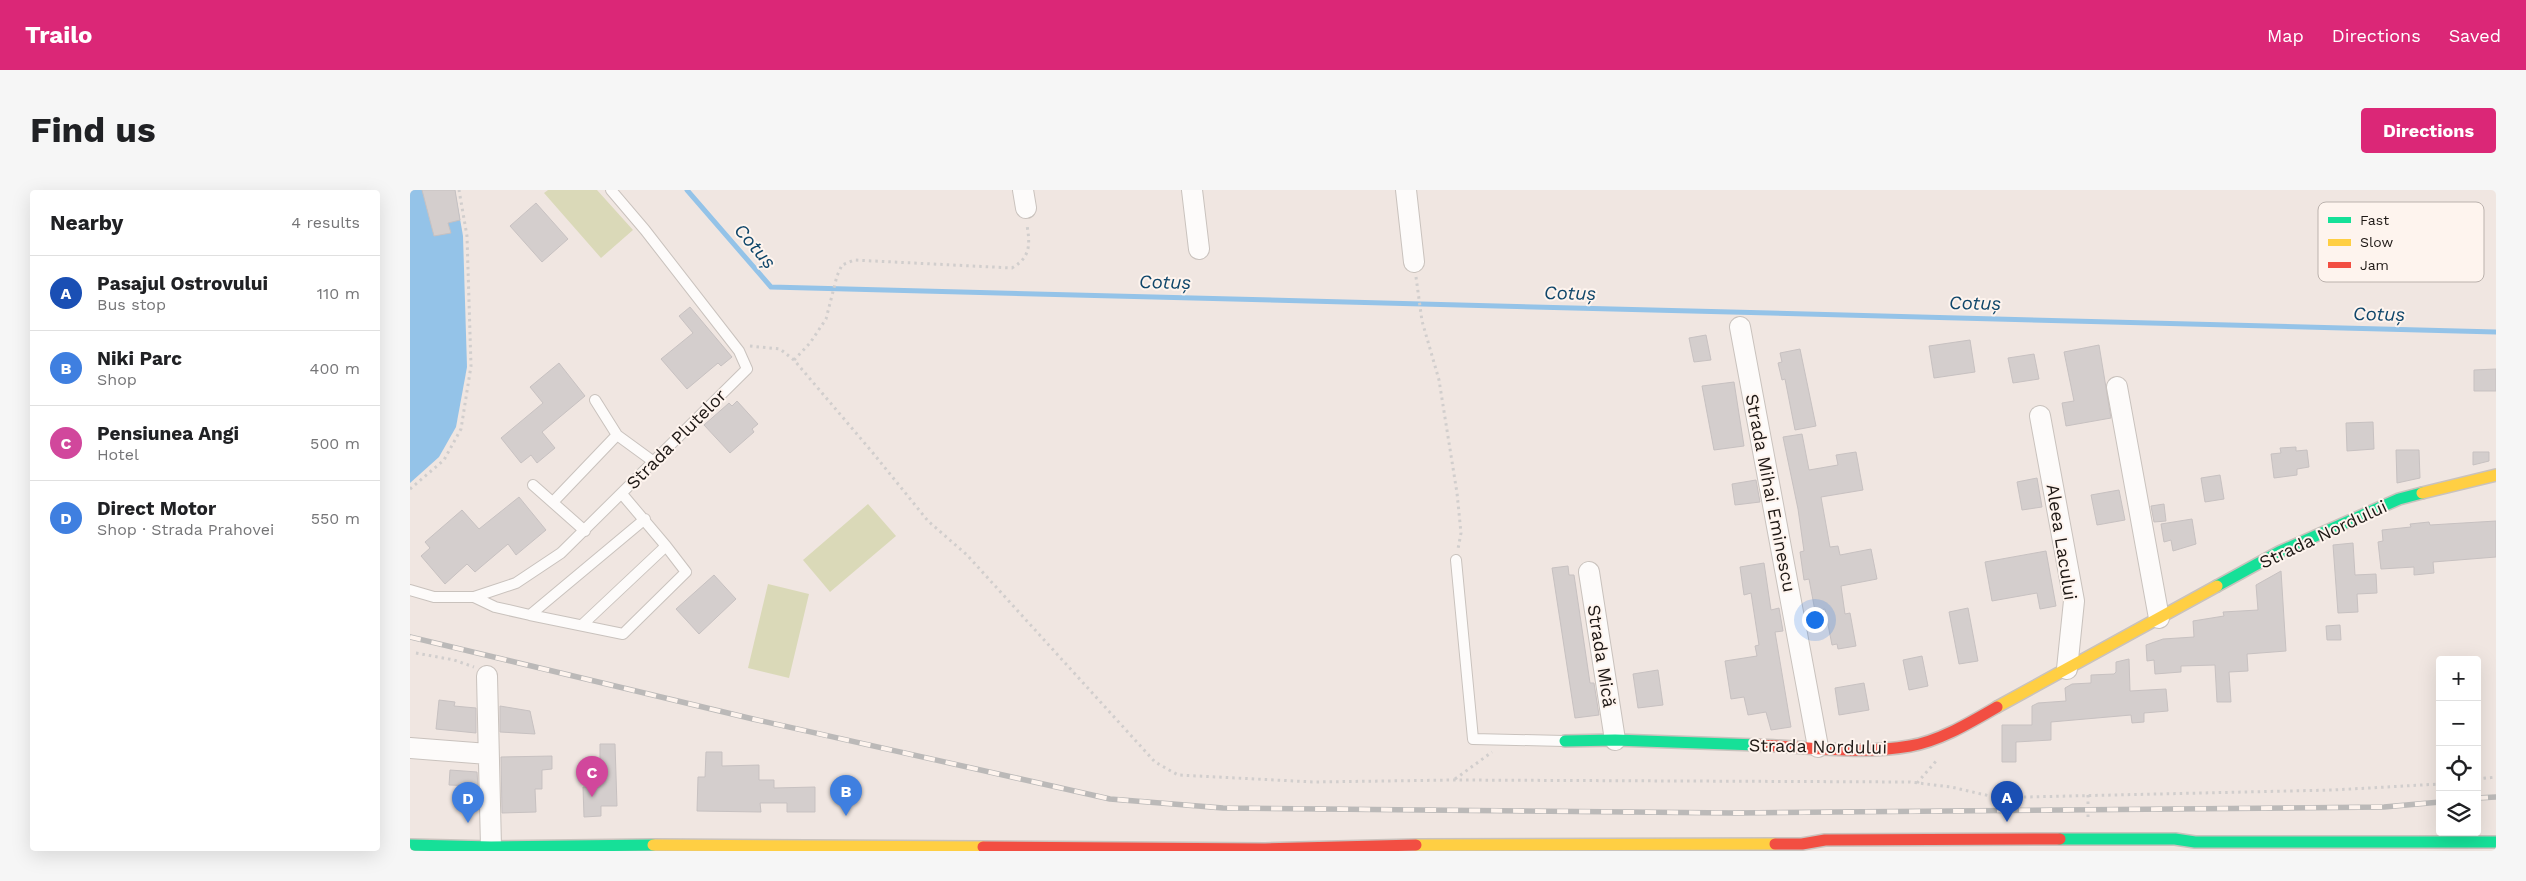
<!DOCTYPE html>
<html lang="en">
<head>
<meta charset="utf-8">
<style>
  :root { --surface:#fff; --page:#f6f6f6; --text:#202124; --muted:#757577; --line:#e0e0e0; --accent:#db2777 }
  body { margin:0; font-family:"Work Sans",sans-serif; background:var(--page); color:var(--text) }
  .controls { position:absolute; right:15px; bottom:15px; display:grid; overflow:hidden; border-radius:5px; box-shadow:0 5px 20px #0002 }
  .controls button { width:45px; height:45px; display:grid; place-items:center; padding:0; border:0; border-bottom:1px solid var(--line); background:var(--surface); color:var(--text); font:25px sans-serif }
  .you { position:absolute; left:1404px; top:429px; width:18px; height:18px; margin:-12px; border:4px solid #fff; border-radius:50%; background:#1a73e8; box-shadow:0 0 0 8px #1a73e833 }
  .badge { display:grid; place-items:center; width:32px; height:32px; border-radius:50%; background:var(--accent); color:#fff; font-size:16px; font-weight:700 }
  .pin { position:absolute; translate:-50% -41px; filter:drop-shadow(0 1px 2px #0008) }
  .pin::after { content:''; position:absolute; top:26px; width:18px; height:15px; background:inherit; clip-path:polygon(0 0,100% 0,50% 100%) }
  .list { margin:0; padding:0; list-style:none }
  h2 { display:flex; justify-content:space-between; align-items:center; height:65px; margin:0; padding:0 20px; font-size:21px }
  h2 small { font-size:16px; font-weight:400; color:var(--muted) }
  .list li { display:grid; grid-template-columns:32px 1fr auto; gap:15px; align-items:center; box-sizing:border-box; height:75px; padding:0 20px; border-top:1px solid var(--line) }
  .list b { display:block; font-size:19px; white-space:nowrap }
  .list p { margin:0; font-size:16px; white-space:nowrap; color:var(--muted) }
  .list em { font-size:16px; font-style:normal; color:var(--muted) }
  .icon { flex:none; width:28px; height:28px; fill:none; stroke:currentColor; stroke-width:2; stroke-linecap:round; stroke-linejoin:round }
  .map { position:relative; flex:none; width:2086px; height:661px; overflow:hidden; border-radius:5px }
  header { display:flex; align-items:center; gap:30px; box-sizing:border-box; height:70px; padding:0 25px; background:var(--accent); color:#fff }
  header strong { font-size:24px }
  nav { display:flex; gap:28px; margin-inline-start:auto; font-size:18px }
  .intro { display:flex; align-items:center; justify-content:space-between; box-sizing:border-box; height:120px; padding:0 30px }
  h1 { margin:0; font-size:35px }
  .button { padding:12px 22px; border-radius:5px; background:var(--accent); color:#fff; font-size:18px; font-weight:700 }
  main { display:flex; gap:30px; padding:0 30px }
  aside { flex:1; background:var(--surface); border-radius:5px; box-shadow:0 5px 20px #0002 }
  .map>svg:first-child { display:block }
</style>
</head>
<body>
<header>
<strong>Trailo</strong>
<nav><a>Map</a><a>Directions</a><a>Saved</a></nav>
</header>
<div class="intro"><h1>Find us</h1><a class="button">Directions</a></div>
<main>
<aside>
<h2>Nearby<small>4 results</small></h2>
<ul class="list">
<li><span class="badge" style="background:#1a4fb4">A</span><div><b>Pasajul Ostrovului</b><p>Bus stop</p></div><em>110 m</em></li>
<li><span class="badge" style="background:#3f7fe0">B</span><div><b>Niki Parc</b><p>Shop</p></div><em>400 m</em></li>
<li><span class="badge" style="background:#d1479c">C</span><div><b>Pensiunea Angi</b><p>Hotel</p></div><em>500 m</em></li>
<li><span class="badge" style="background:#3f7fe0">D</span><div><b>Direct Motor</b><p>Shop · Strada Prahovei</p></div><em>550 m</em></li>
</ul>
</aside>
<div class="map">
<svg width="2086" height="661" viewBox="0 0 2086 661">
  <rect width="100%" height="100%" fill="#f0e6e1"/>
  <path fill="#dad9b8" d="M138,0h49l36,40 -32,28 -57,-65z
    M458,314l28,32 -66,56 -27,-32z
    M358,394l41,10 -20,84 -41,-10z"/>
  <path fill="#94c3e8" d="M0,0h45l8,46 4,131 -11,60 -17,30 -29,26z"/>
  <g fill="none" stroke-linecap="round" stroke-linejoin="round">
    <path stroke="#94c3e8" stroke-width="5" d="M277,0l84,97 1725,45"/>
  </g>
  <path fill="#d4cecd" stroke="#c7c1c1" d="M12,0h33l5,30 -12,3 3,10 -17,3z
    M126,13l32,36 -26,23 -32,-36z
    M280,117l42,50 -11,9 -3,-3 -31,26 -26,-30 32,-26 -14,-17z
    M1296,145l5,25 -17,2 -5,-24z
    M1560,150l5,32 -41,6 -5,-32z
    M1689,155l12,73 -45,8 -4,-23 12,-2 -10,-49z
    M1390,159l16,77 -21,4 -10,-51 -3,1 -4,-17 4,-1 -2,-9z
    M1624,164l5,25 -26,4 -5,-25z
    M149,173l26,33 -43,36 13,16 -18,15 -6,-8 -10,8 -20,-25 42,-35 -13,-16z
    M2086,179v22h-22v-21z
    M1324,192l10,64 -30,4 -12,-64z
    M327,211l21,23 -6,5 2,3 -24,21 -26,-28 25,-22 3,3z
    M1963,232l1,27 -27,2 -1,-28z
    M1392,244l7,36 29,-5 -2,-10 20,-3 7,38 -42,7 9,50 8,-1 2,9 31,-6 6,30 -36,7 4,28 5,-1 6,33 -18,3 -1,-5 -5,1 -7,-36 -10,2 -6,-32 -5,1 -4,-28 4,-1 -6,-42 -15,-72z
    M1886,257v4l11,-1 2,17 -12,2v6l-23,3 -3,-24 10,-1 -1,-5z
    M1986,260h23l1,28 -23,5z
    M2063,262h16v9l-16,4z
    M1810,285l4,24 -19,3 -4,-24z
    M1627,288l5,29 -20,3 -5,-28z
    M1346,290l4,22 -25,3 -3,-21z
    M1709,300l6,30 -28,5 -6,-30z
    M109,307l27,33 -30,25 -8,-11 -33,28 -8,-8 -22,20 -24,-28 9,-8 -5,-6 37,-32 17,19z
    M1754,314l2,17 -12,1 -3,-16z
    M1782,329l4,25 -23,7 -2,-11 -7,2 -3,-18z
    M2086,331v36l-63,5 1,11 -20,2v-8l-33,2 -3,-27 5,-1 -1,-11 29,-3 -1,-3 19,-2 1,3z
    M1943,353l2,32 21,-1 1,19 -20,1 1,18 -20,1 -5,-68z
    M1636,361l10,55 -16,3 -3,-16 -45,8 -7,-39z
    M1354,373l7,47 8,-2 4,23 -8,1 16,95 -20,3 -5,-18 -18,3 -4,-18 -13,2 -6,-38 32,-5 -2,-10 4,-1 -8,-52 -7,2 -4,-28z
    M1158,376l1,9h5l16,108h4l5,32 -24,3 -23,-150z
    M1871,381l5,80 -39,3 1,17 -19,1 2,30h-14l-2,-37 -34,1v6l-26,2 -1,-14 -7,1 -1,-16 17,-6 31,-2 -1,-16 31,-5 -1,-4 35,-2 -2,-25z
    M304,385l22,24 -37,35 -23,-25z
    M1558,418l10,53 -19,3 -10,-52z
    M1930,435l1,15h-14l-1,-14z
    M1512,466l6,30 -19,4 -6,-30z
    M1719,469l1,32 36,-2 2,22 -24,2v9l-12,1 -1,-8 -80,7v18l-35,2v20h-14v-37h30v-19l6,-3 28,-2 -1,-13 7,-4 19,-1v-8l23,-1 2,-2v-10z
    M1248,480l5,35 -25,3 -5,-34z
    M1454,493l5,27 -30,5 -4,-27z
    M29,510l16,2 -1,4 22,2v25l-40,-4z
    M90,516l30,5 5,23 -35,-2z
    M190,554h15l2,62h-16v10l-17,1 -1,-30h17z
    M296,562h16v14l37,-1v15h15v8l41,-1v25h-28v-9h-27l1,9 -64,-1 1,-34h7z
    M142,566v13l-10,1v19h-7l1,23 -34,1 -1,-56z
    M40,580l27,2 1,14 -29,-1z"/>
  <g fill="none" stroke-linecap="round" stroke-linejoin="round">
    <defs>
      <path id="lane" d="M185,210l22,35 37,27
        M123,295l52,46
        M143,312l64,-67
        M1046,370l17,179 91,2
        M0,400l24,7h40l42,-14 45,-30 186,-184 -8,-18 -94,-121 -34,-40
        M64,407l21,10 35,8 115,-96
        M120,425l93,19 63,-62 -20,-26
        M172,435l84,-79 -44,-52"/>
      <path id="street" d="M613,0l3,18
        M782,0l7,59
        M996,0l8,72
        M1330,137l78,420
        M1707,197l42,231
        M1630,226l34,185 -7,68
        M1179,382l26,168
        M77,486l4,171
        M0,558l78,6"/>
      <path id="fast" d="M1807,396l62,-34 120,-53 23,-6
        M1155,551l50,-1 142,5
        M1650,649h115l20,3h301
        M0,655l81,2 162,-2"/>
      <path id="slow" d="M2012,303l74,-18
        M1587,517l220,-121
        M243,655l330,2
        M1006,655l359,-1"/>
      <path id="jam" d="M1347,555c50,2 103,10 153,1 30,-5 61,-24 87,-39
        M1365,654h27l23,-4 235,-1
        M573,657l282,2 151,-4"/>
    </defs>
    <use href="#lane" stroke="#c9c2bd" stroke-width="12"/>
    <use href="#street" stroke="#c9c2bd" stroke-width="22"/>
    <use href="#fast" stroke="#c9c2bd" stroke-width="14"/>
    <use href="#slow" stroke="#c9c2bd" stroke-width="14"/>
    <use href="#jam" stroke="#c9c2bd" stroke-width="14"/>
    <path stroke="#d1cecd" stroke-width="3" stroke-dasharray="2.5 4" stroke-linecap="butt" d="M1006,87l6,44 17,59 18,113 4,40 -3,16
      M340,156l30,3 14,11 79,93 55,68 39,34 188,207 23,13 136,7 140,-2 456,2 41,5 39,9 36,1 307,-7 107,-6
      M384,170l16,-17 16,-24 11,-43 5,-11 12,-5 158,8c19,-11 18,-24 15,-43
      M0,299l34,-29 17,-31 10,-63 -4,-130 -8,-46
      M6,463l38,7 20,7
      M1045,589l37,-27
      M2067,589l19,-2
      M1507,593l20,-23
      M1678,605v23"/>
    <use href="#lane" stroke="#fdfbfa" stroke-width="10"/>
    <use href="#street" stroke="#fdfbfa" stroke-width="20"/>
    <use href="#fast" stroke="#16e098" stroke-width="11"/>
    <use href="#slow" stroke="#ffcf43" stroke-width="11"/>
    <use href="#jam" stroke="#f24e42" stroke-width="11"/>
    <defs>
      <path id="rail" d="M0,447l343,82 357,80 113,9 512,5 649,-6 56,-5
        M2067,608l19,-1"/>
    </defs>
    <use href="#rail" stroke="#bbb9b8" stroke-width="5.5"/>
    <use href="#rail" stroke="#fef4ee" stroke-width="4" stroke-dasharray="11" stroke-linecap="butt"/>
  </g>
  <g text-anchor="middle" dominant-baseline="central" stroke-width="4" stroke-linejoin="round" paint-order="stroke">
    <g font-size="18" fill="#1e1815" stroke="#fef4ee">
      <text transform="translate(266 249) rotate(-45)">Strada Plutelor</text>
      <text transform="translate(1361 303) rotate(79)">Strada Mihai Eminescu</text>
      <text transform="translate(1913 344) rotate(-25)">Strada Nordului</text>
      <text transform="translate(1652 352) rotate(81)">Aleea Lacului</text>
      <text transform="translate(1192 466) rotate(81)">Strada Mică</text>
      <text transform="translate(1408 556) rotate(1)">Strada Nordului</text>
    </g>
    <g font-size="19" font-style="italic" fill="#0f466a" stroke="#fef4ee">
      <text transform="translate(345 56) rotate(49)">Cotuș</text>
      <text transform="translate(755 92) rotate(1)">Cotuș</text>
      <text transform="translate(1160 103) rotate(1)">Cotuș</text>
      <text transform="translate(1565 113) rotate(1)">Cotuș</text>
      <text transform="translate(1969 124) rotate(1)">Cotuș</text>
    </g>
  </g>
  <rect x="1908" y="12" width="166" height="80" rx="8" fill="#fef4ee" stroke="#bbb2ad" stroke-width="1"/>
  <rect x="1918" y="27" width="23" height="6" fill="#16e098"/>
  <rect x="1918" y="49" width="23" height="7" fill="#ffcf43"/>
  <rect x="1918" y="72" width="23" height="6" fill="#f24e42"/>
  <g font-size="14" fill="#1e1815">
    <text x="1950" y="35">Fast</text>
    <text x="1950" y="57">Slow</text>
    <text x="1950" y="80">Jam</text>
  </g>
</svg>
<div class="controls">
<button>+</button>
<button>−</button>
<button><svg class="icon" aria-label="locate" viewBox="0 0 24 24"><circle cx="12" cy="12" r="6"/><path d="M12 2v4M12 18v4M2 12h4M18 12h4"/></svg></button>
<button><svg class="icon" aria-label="layers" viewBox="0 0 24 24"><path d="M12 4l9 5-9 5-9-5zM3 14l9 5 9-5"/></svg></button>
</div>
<div class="you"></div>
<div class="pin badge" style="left:1597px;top:632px;background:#1a4fb4">A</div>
<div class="pin badge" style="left:436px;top:626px;background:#3f7fe0">B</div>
<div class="pin badge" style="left:182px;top:607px;background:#d1479c">C</div>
<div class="pin badge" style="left:58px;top:633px;background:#3f7fe0">D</div>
</div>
</main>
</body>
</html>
